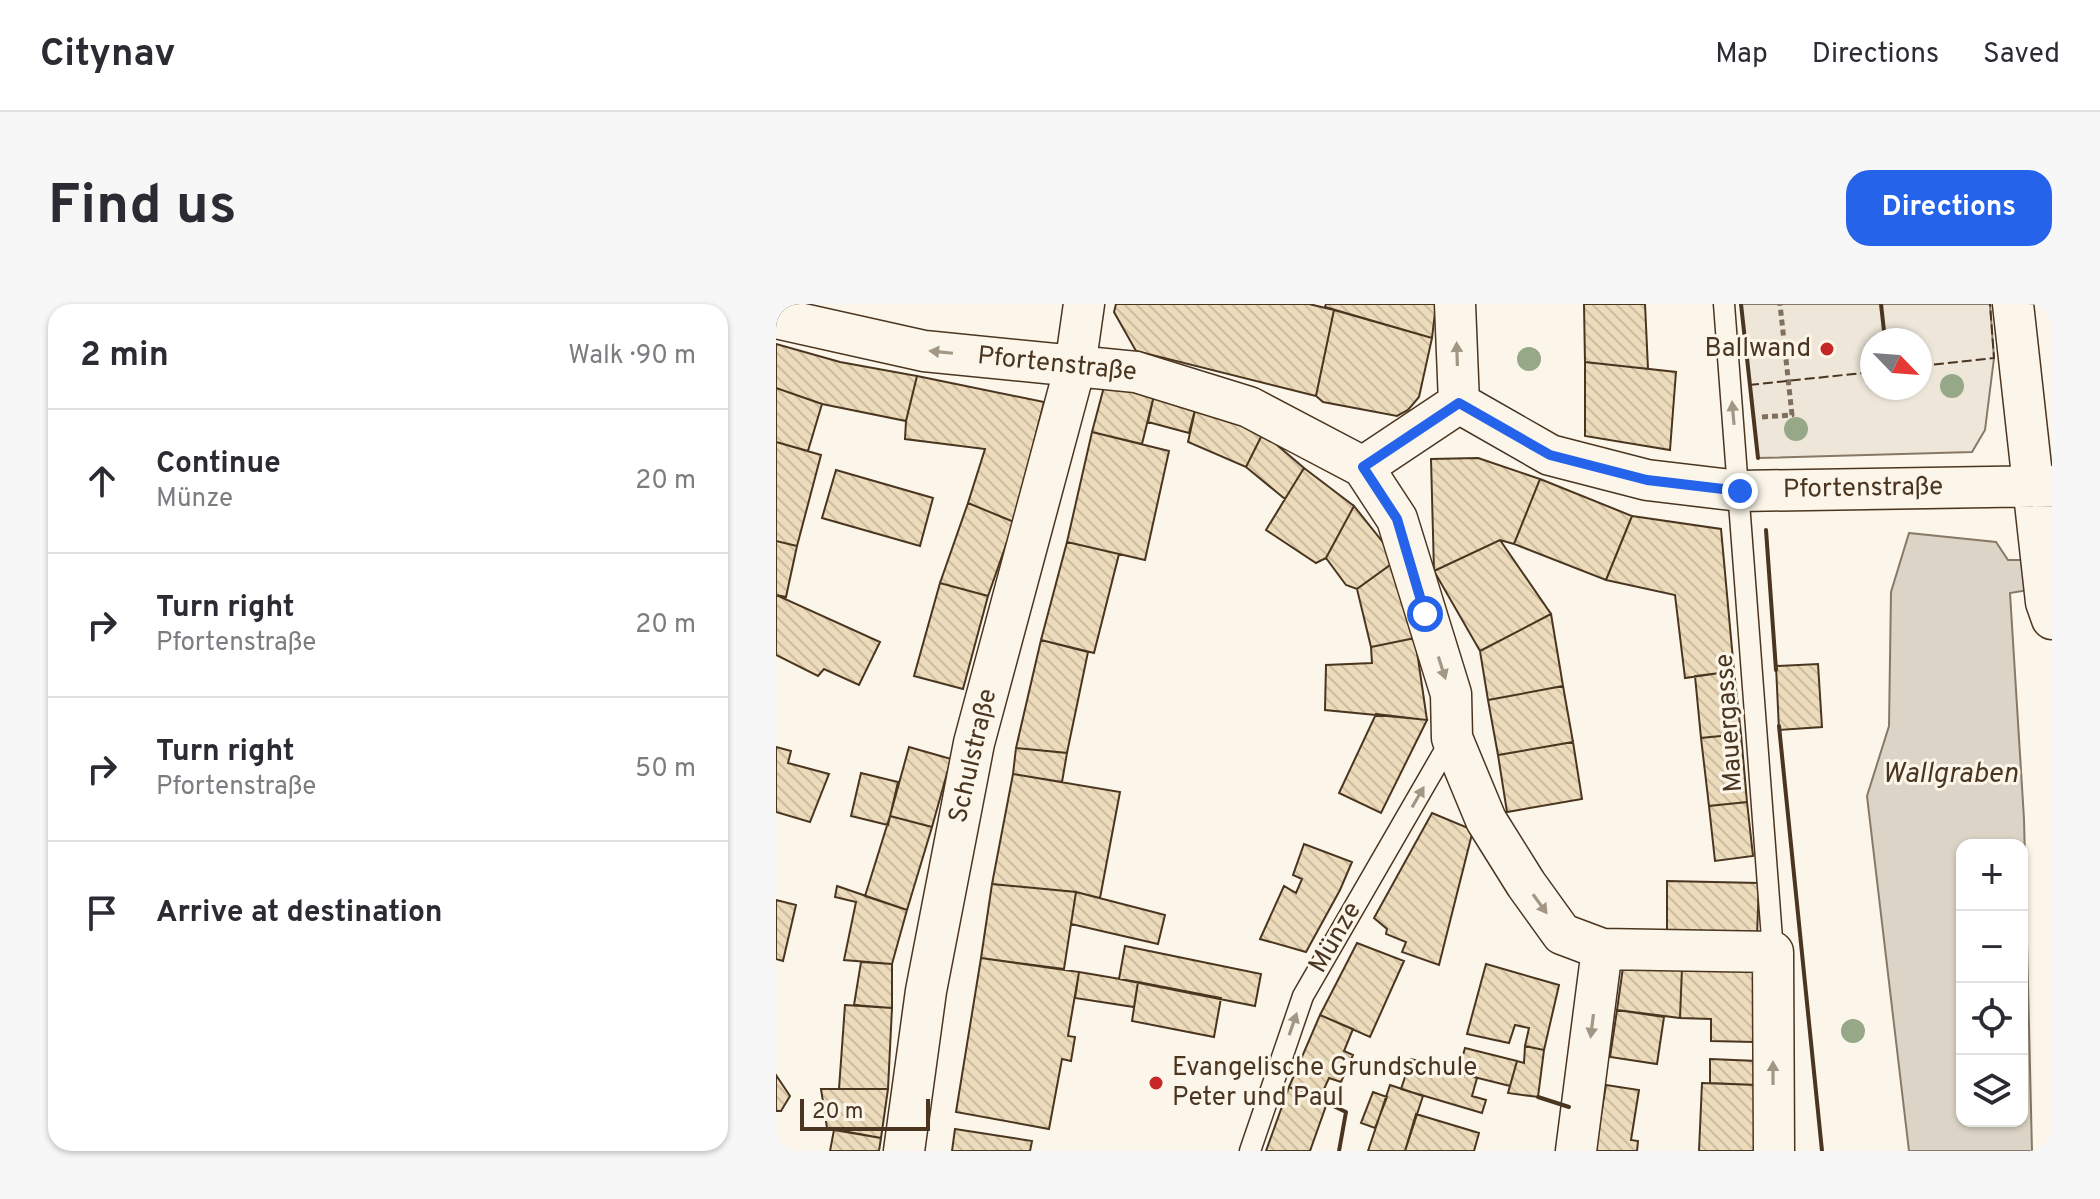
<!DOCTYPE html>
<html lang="en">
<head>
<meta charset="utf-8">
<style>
  :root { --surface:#fff; --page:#f7f7f7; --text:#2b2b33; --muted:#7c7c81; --line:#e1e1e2; --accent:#2563eb }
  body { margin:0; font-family:Overpass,sans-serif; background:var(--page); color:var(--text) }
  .controls { position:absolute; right:24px; bottom:24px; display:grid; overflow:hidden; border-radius:16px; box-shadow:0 2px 6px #0004 }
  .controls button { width:72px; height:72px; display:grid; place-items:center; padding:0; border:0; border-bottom:2px solid var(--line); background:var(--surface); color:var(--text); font:40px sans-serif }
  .compass { position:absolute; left:1084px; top:24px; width:72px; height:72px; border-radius:50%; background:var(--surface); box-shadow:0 2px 6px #0004; rotate:115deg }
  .scale { position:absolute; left:24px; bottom:20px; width:130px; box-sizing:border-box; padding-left:8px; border:4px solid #4a3520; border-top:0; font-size:22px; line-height:28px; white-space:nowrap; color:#4a3520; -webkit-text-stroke:6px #fbf6e9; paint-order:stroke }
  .stop { position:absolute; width:24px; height:24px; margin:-18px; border:6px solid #2563eb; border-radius:50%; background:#fff }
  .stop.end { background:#2563eb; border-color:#fff; box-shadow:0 2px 8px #0008 }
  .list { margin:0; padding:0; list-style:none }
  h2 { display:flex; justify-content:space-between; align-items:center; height:104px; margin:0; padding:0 32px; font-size:34px }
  h2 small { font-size:26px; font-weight:400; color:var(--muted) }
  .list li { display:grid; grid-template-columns:52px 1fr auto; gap:24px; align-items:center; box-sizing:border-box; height:144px; padding:0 32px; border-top:2px solid var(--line) }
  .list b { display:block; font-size:30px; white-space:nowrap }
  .list p { margin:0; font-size:26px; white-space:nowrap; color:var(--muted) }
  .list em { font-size:26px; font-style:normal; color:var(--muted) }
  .icon { flex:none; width:44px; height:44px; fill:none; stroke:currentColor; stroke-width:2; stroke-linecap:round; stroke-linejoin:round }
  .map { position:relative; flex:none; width:1276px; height:847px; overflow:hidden; border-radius:24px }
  header { display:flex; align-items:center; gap:48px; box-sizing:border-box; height:112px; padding:0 40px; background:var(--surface); border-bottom:2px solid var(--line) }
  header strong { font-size:38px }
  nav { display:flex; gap:44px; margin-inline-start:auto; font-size:28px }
  .intro { display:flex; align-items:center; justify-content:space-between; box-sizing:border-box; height:192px; padding:0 48px }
  h1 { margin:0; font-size:56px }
  .button { padding:20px 36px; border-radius:24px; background:var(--accent); color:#fff; font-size:28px; font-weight:700 }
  main { display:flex; gap:48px; padding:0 48px }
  aside { flex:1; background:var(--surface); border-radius:24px; box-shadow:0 2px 6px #0004 }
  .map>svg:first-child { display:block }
</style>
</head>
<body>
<header>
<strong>Citynav</strong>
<nav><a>Map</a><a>Directions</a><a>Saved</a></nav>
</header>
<div class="intro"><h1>Find us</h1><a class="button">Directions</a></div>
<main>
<aside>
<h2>2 min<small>Walk · 90 m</small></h2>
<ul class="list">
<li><svg class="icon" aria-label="ahead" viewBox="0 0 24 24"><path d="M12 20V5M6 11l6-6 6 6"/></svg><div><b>Continue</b><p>Münze</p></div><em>20 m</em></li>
<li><svg class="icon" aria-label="right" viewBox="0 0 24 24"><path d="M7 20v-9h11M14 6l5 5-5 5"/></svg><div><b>Turn right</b><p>Pfortenstraße</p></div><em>20 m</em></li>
<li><svg class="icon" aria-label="right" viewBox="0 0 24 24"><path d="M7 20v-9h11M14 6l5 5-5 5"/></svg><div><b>Turn right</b><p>Pfortenstraße</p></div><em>50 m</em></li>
<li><svg class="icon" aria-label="arrive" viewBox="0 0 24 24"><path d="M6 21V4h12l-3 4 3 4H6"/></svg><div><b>Arrive at destination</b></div></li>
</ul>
</aside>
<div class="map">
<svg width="1276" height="847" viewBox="0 0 1276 847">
  <defs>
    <pattern id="building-back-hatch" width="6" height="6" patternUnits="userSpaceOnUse" patternTransform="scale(2)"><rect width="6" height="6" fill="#ecdcbc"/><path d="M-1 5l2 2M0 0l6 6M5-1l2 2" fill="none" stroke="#ccbda1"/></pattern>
  </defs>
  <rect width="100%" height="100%" fill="#fbf6e9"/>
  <path fill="#ede6d9" stroke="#887966" stroke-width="2" fill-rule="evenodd" d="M965,0h249l4,54 -9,72 -13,22 -214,6zM1096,36h48v48h-48z"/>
  <path fill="#dcd4c6" stroke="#887966" stroke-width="2" fill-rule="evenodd" d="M1133,229l87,9 12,18h44v26l-42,7 14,226 8,332h-123l-42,-355 22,-70 2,-134zM1186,541h60v276h-60z"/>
  <path fill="url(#building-back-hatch)" stroke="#4a3520" stroke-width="2" d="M340,0h193l25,6 -18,86 -180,-45 -22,-39z
    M550,0h110l-4,34 -107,-31z
    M808,0h61l3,65 -63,-7z
    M558,6l98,28 -13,59 -11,13 -11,6 -74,-14 -7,-6z
    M0,40l64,18 77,14 -11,45 -84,-17 -46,-16z
    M809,58l91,10 -6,78 -85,-14z
    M141,72l127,26 -30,120 -46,-19 17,-54 -80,-10 1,-18z
    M329,79l49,12 -12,49 -50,-12z
    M0,84l46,16 -14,47 -32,-9z
    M378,91l42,11 -7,27 -41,-11z
    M420,102l67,27 -17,34 -58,-25z
    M316,128l77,19 -24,109 -78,-18z
    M487,129l41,35 -19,31 -39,-32z
    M0,138l45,13 -24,91 -21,-5z
    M702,154l62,21 -26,65 -14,-4 -66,31 -3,-112z
    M528,164l50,38 -28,52 -10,5 -50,-33z
    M60,166l97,28 -13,48 -98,-28z
    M764,175l92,37 -26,64 -92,-36z
    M192,199l46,19 -26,74 -48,-13z
    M578,202l43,54 -40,29 -11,-4 -20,-27z
    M856,212l89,13 13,142 -49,7 -10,-83 -69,-15z
    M724,236l51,74 -71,37 -46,-80z
    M0,237l21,5 -11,51 -10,-2z
    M291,238l52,12 -25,99 -53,-13z
    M621,256l18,78 -44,9 -14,-58z
    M164,279l48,13 -25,93 -49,-13z
    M0,291l104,47 -21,43 -35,-16 -6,7 -42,-21z
    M775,310l12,72 -75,14 -8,-49z
    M639,334l12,82 -102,-10 1,-45 46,-2 -1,-16z
    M265,336l47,12 -21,101 -51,-5z
    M1042,360l4,63 -43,3 -3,-64z
    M958,367l7,63 -40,4 -6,-62z
    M787,382l10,56 -75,13 -10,-55z
    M600,410l51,6 -46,93 -42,-20z
    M965,430l6,68 -38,4 -8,-68z
    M797,438l9,57 -75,13 -9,-57z
    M0,443l15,4 -3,12 41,11 -19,48 -34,-10z
    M133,443l42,12 -19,68 -42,-11z
    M240,444l51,5 -5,29 -49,-8z
    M85,469l37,9 -10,43 -37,-9z
    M237,470l107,18 -20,106 -24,-6 -84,-8z
    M971,498l6,54 -38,5 -6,-55z
    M656,509l41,17 -34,135 -37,-13 4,-10 -20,-8 1,-5 -13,-11z
    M114,512l42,11 -25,83 -42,-14z
    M528,540l48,18 -12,28 -34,62 -46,-13 24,-53 12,7 6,-14 -9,-4z
    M891,577l92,2 -2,53 -90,-5z
    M216,580l84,8 -12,77 -83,-11z
    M61,582l70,24 -15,54 -48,-4 12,-58 -21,-5z
    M300,588l89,23 -7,29 -87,-20z
    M0,596l20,5 -13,56 -7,-2z
    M581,639l47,18 -34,76 -50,-22z
    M349,642l136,28 -6,32 -136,-27z
    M205,654l98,14 -11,64 7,1 -4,24 -9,-2 -13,70 -93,-17z
    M85,658l31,2v44l-38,-3z
    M710,660l73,21 -15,65 -19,-4 4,-18 -14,-3 -6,18 -42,-9z
    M847,663l59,1 -2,50 -63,-8z
    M906,664l74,3 -2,71 -43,-1v-22l-31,-1z
    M303,668l59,10 -4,25 -59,-9z
    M362,678l83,16 -7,39 -82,-16z
    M69,701l47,3 -4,81h-49z
    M841,706l47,7 -7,47 -47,-7z
    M544,711l33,14 -9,22 9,4 -12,27 -12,-4 -10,22 -30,-13z
    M749,742l19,4 -6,47 -30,-4 9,-32 7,2z
    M689,744l52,13 -7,25 -52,-13z
    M635,755l66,19 -5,18 14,4 -4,13 -81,-24z
    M934,755l47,2v24l-47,-2z
    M0,771l14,21 -9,15h-5z
    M926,779l55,2 -3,66h-55z
    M614,781l33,11 -18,55h-37z
    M830,781l33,5 -8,50 7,1 -1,10h-42z
    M513,783l38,16 -17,48h-44z
    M45,785h67l-7,49 -54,-10z
    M597,788l14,5 -12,31 -14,-5z
    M640,810l63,19 -5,18h-69z
    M179,825l77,12 -2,10h-78z
    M58,826l47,8 -2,13h-49z"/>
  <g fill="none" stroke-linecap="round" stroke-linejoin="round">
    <defs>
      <path id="service" d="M948,0l49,648
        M474,847l53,-155 149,-258"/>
      <path id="minor" d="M679,0l4,99
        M1237,0l33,298 6,17
        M0,14l148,33 212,21 113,35 114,60 96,-64 91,52 97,25 93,11 312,-5
        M587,163l34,52 54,175 1,44 34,82 40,64 36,50 40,15 171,3 1,199
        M128,847l22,-160 48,-248 101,-376 9,-63
        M800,847l26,-202"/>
    </defs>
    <use href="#service" stroke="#4a3520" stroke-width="23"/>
    <use href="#minor" stroke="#4a3520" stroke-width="43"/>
    <path stroke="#7f6f5c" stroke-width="5" stroke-dasharray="6 4" stroke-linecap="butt" d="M986,113l30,-2 -12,-111"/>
    <use href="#service" stroke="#fbf6e9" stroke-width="20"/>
    <use href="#minor" stroke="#fbf6e9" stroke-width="40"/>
    <path stroke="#4a3520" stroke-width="2" stroke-dasharray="10 4" stroke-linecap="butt" d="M1144,62l74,-8 -4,-54
      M973,81l123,-13"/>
    <path stroke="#4a3520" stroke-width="4" d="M965,0l17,154
      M1105,0l4,36
      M990,226l10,140
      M1003,422l43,425
      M762,793l31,10
      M551,799l19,9 -7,39"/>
  </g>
  <g fill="#96a887">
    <circle cx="753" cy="55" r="12"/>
    <circle cx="1176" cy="82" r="12"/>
    <circle cx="1020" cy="125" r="12"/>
    <circle cx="1077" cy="727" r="12"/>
  </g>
  <defs><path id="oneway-solid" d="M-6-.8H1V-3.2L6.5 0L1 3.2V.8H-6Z" transform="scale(2)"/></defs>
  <g fill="#a29684">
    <use href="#oneway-solid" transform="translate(165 48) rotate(-174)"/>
    <use href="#oneway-solid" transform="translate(681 50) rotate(-92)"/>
    <use href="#oneway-solid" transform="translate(957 109) rotate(-95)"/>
    <use href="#oneway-solid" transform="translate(666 364) rotate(72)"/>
    <use href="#oneway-solid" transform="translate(642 493) rotate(-60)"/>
    <use href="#oneway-solid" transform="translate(764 600) rotate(54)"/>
    <use href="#oneway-solid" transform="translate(517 720) rotate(-71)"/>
    <use href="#oneway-solid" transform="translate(816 722) rotate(97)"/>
    <use href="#oneway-solid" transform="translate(997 769) rotate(-90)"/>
  </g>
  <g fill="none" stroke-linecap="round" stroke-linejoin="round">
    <path stroke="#2563eb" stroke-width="10" d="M649,310l-28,-95 -34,-52 96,-64 91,52 97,25 93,11"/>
  </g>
  <g fill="#c62828" stroke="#fbf6e9" stroke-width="3">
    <circle cx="1051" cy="45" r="8"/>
    <circle cx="380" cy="779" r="8"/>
  </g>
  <g text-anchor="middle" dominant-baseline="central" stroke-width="6" stroke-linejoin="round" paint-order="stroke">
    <g font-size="26" fill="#4a3520" stroke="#fbf6e9" text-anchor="end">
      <text x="1035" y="45">Ballwand</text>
      <text x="396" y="764" text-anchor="start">Evangelische Grundschule<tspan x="396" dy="30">Peter und Paul</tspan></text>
    </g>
    <g font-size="26" fill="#4a3520" stroke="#fbf6e9">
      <text transform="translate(281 61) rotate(6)">Pfortenstraße</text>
      <text transform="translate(1087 185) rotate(-1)">Pfortenstraße</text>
      <text transform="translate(954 419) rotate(-94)">Mauergasse</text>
      <text transform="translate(198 452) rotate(-77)">Schulstraße</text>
      <text transform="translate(560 634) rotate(-60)">Münze</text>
    </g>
    <g font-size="28" font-style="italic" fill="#4a3520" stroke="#fbf6e9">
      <text x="1174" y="471">Wallgraben</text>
    </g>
  </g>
</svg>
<div class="controls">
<button>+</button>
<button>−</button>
<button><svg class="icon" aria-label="locate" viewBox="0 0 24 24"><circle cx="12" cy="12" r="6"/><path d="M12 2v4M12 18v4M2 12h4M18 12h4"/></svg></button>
<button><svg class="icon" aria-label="layers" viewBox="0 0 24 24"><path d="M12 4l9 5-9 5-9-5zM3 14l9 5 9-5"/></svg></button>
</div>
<svg class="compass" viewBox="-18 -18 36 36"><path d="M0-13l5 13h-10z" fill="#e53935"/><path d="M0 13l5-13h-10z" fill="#7c7c81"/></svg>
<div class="scale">20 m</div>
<div class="stop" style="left:649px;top:310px"></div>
<div class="stop end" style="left:964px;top:187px"></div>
</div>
</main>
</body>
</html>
